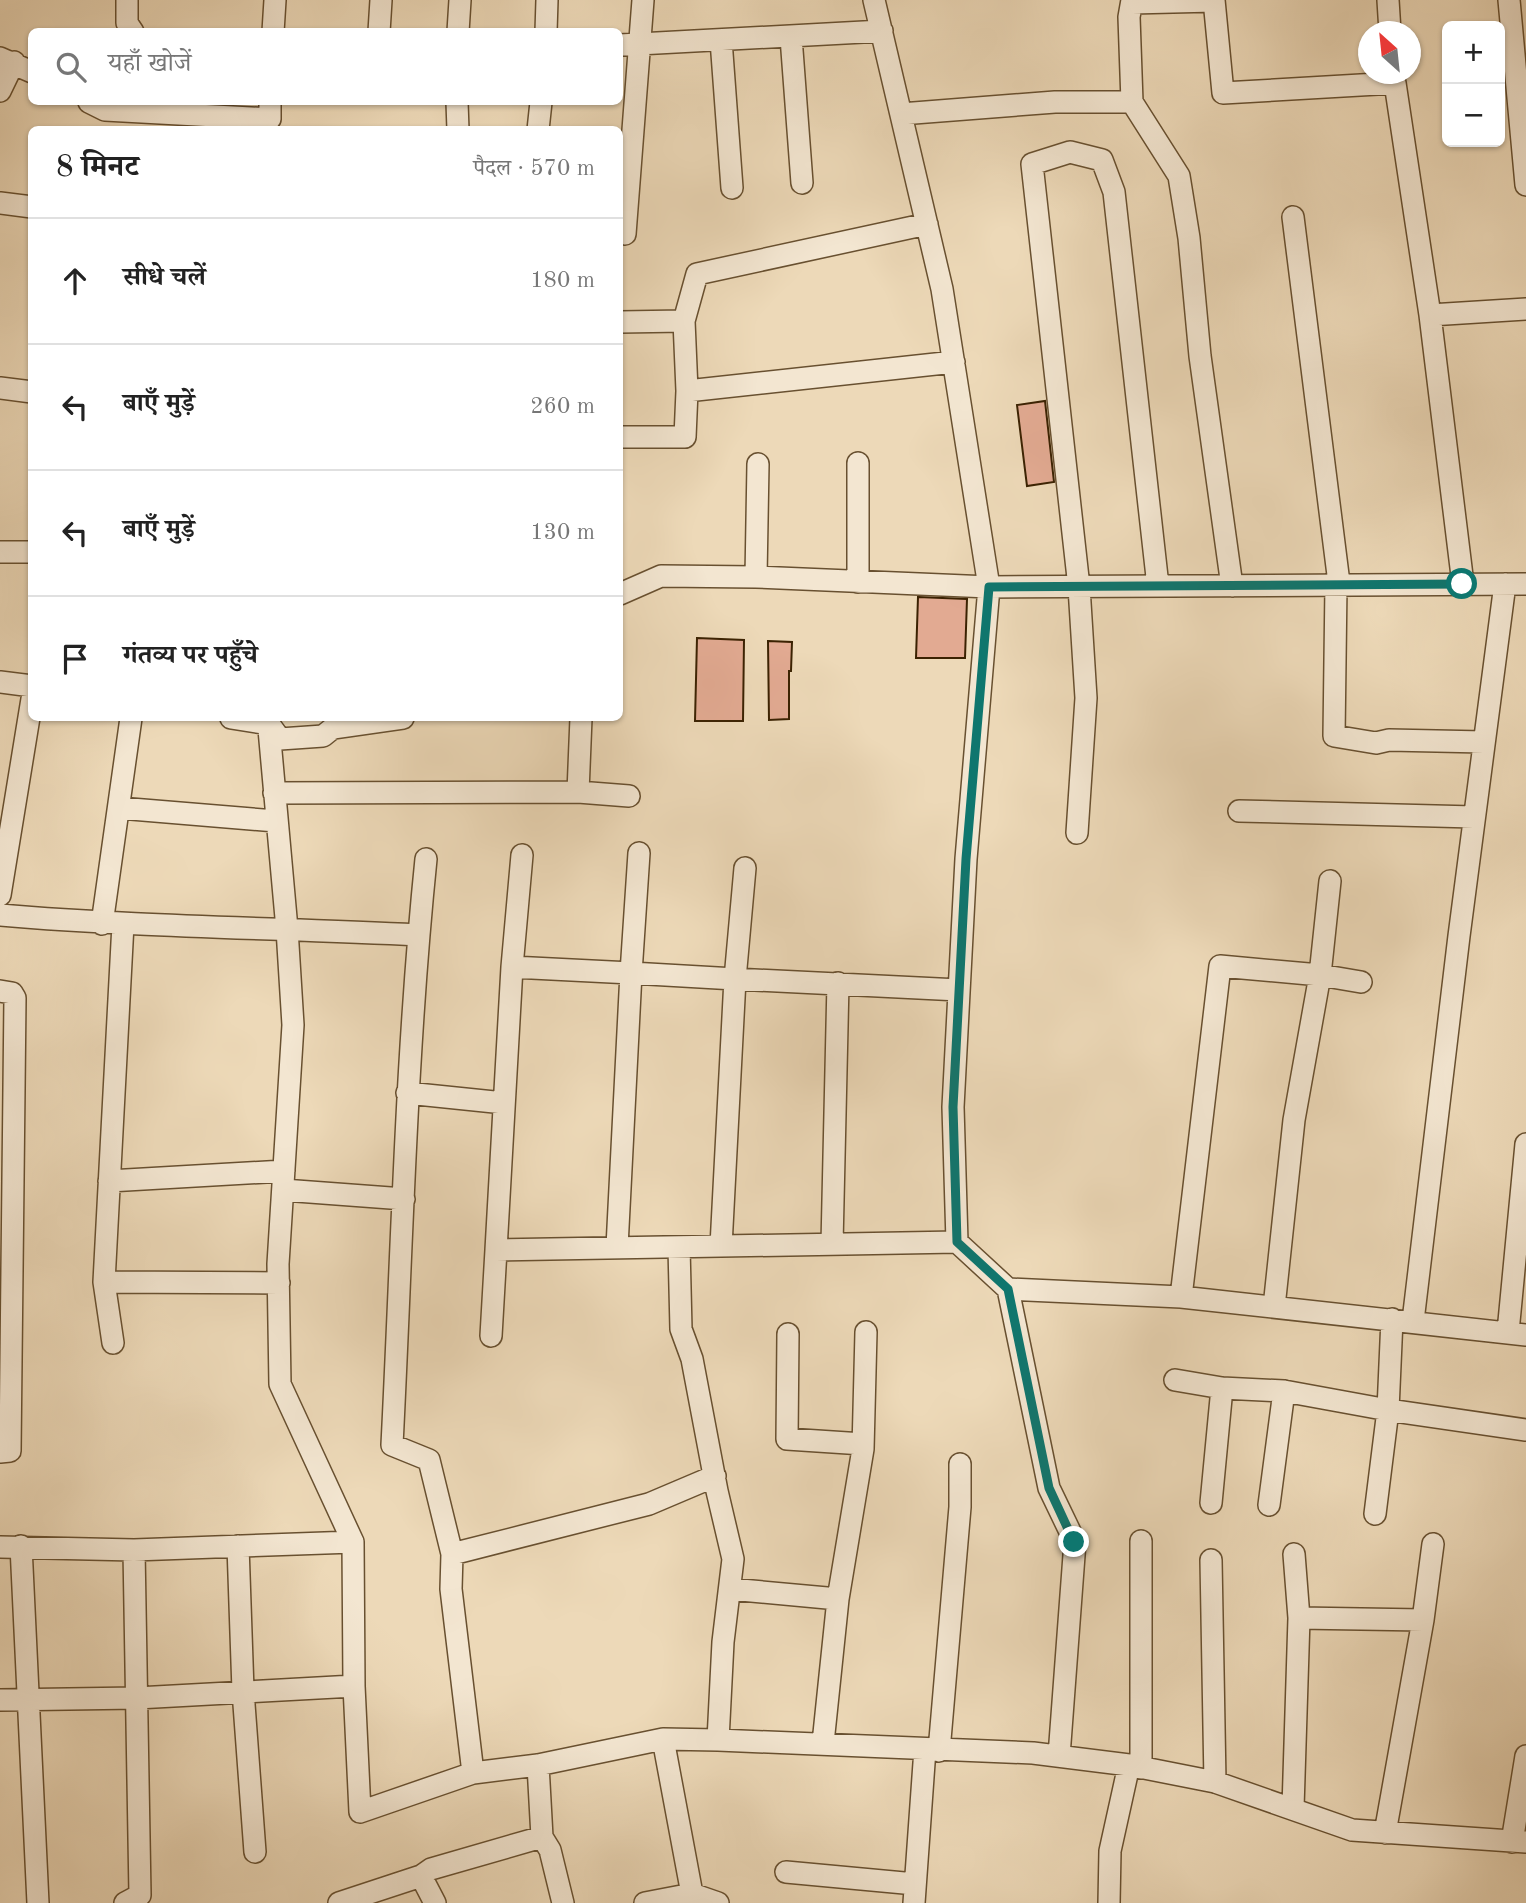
<!DOCTYPE html>
<html lang="hi">
<head>
<meta charset="utf-8">
<style>
  :root { --surface:#fff; --page:#f2f2f2; --text:#222; --muted:#767676; --line:#e0e0e0 }
  body { margin:0; font-family:"Old Standard TT","Noto Serif Devanagari",serif; background:var(--page); color:var(--text) }
  .controls { position:absolute; right:21px; top:21px; display:grid; overflow:hidden; border-radius:10px; box-shadow:0 2px 5px #0004 }
  .controls button { width:63px; height:63px; display:grid; place-items:center; padding:0; border:0; border-bottom:2px solid var(--line); background:var(--surface); color:var(--text); font:35px sans-serif }
  .compass { position:absolute; left:1358px; top:21px; width:63px; height:63px; border-radius:50%; background:var(--surface); box-shadow:0 2px 5px #0004; rotate:333deg }
  .stop { position:absolute; width:21px; height:21px; margin:-16px; border:5px solid #0f766e; border-radius:50%; background:#fff }
  .stop.end { background:#0f766e; border-color:#fff; box-shadow:0 2px 7px #0008 }
  .list { margin:0; padding:0; list-style:none }
  h2 { display:flex; justify-content:space-between; align-items:center; height:91px; margin:0; padding:0 28px; font-size:30px }
  h2 small { font-size:23px; font-weight:400; color:var(--muted) }
  .list li { display:grid; grid-template-columns:46px 1fr auto; gap:21px; align-items:center; box-sizing:border-box; height:126px; padding:0 28px; border-top:2px solid var(--line) }
  .list b { display:block; font-size:26px; white-space:nowrap }
  .list em { font-size:23px; font-style:normal; color:var(--muted) }
  .icon { flex:none; width:38px; height:38px; fill:none; stroke:currentColor; stroke-width:2; stroke-linecap:round; stroke-linejoin:round }
  .map { position:relative; flex:none; width:1526px; height:1903px; overflow:hidden }
  .search { position:absolute; background:var(--surface); box-shadow:0 2px 5px #0004; left:28px; top:28px; width:595px; height:77px; display:flex; align-items:center; gap:18px; box-sizing:border-box; padding:0 24px; border-radius:10px; color:var(--muted); font-size:26px }
  .panel { position:absolute; background:var(--surface); box-shadow:0 2px 5px #0004; left:28px; top:126px; width:595px; height:595px; border-radius:10px }
  .map>svg:first-child { display:block }
</style>
</head>
<body>
<div class="map">
<svg width="1526" height="1903" viewBox="0 0 1526 1903">
  <rect width="100%" height="100%" fill="#edd9b8"/>
  <filter id="stains"><feTurbulence type="fractalNoise" baseFrequency=".00286" numOctaves="4"/><feColorMatrix values="0 0 0 0 .2 0 0 0 0 .09 0 0 0 0 .02 0 0 0 .5 -.17"/></filter>
  <radialGradient id="worn" r=".72"><stop offset=".6" stop-color="#630" stop-opacity="0"/><stop offset="1" stop-color="#630" stop-opacity=".3"/></radialGradient>
  <path fill="#e2aa92" stroke="#3b2202" stroke-width="2" d="M1045,401l9,81 -27,4 -10,-81z
    M918,597l49,2 -2,59h-49z
    M697,638l47,2 -1,81h-48z
    M768,641l24,1 -1,29h-2v48l-20,1z"/>
  <g fill="none" stroke-linecap="round" stroke-linejoin="round">
    <defs>
      <path id="minor" d="M127,0v23l6,9
        M1132,0l-3,17 3,85 47,74 10,62 11,118 32,230
        M1214,0l9,93 172,-10 35,232 33,269
        M1388,0l2,32
        M1509,0l17,185
        M1132,3l82,-2
        M273,32l2,-32
        M379,32l2,-32
        M458,32l2,-32
        M546,32l1,-32
        M791,37l11,146
        M721,40l11,148
        M620,45l262,-14
        M0,58l32,14
        M0,91l14,-29
        M89,102l16,8 165,9v-17
        M457,102l1,28
        M901,114l154,-12h77
        M538,130l3,-28
        M0,203l32,4
        M1293,217l45,358 -2,10 -2,151 42,7 13,-3 95,2
        M625,234l18,-234
        M1430,315l96,-6
        M684,321l13,-47 230,-50
        M620,322l64,-1 3,70 -2,46h-65
        M0,388l32,4
        M687,391l267,-29
        M858,463v119
        M0,552h32
        M756,577l2,-113
        M620,594l41,-18 95,1 233,10 537,-3
        M0,682l32,4
        M231,718l38,6 11,15 43,-3 10,-8 70,-10
        M268,718l19,211 6,96 -15,239 2,120 73,158 1,144 6,126 113,-39 65,-8 125,-26 55,1 315,13 96,12 86,17 137,48 174,12
        M578,792l51,4
        M274,793l304,-1 3,-74
        M119,808l157,13
        M1239,811l235,6
        M1077,833l9,-135 -7,-111 -47,-423 38,-12 32,8 12,32 44,394
        M639,853l-8,120 -119,-6 -16,283 461,-8 -4,-135 13,-248 23,-272 -47,-298 -68,-289
        M426,859c-20,195 -24,390 -34,586l37,15 23,94 -1,35 22,184
        M745,868l-10,111 224,11
        M0,895l32,-196
        M0,915c139,12 279,13 418,20
        M102,924l29,-206
        M123,924l-19,358 175,1
        M512,967l10,-112
        M0,991l12,2 3,5 -5,453 -10,1
        M407,1093l97,10
        M109,1181l175,-10
        M283,1190l121,9
        M957,1242l51,47 41,199 26,54 -16,214
        M832,1244l6,-261
        M617,1247l14,-274 104,6 -14,267
        M679,1247l2,82 11,30 25,132 16,68 -10,83 -5,98
        M104,1282l9,61
        M1008,1289l173,8 345,38
        M1181,1297l39,-331 100,9 41,7
        M1274,1307l20,-187 26,-145 10,-94
        M1413,1321l46,-385 46,-352
        M1508,1332l18,-188
        M788,1334l-1,105 76,5
        M491,1336l5,-86
        M1175,1380l47,8 62,3 104,19 138,20
        M1211,1503l11,-115
        M1269,1505l15,-114
        M1375,1514l13,-104 4,-91
        M1141,1541v227
        M21,1546l17,357
        M238,1546l5,145 12,161
        M0,1547l134,3 219,-8
        M452,1554l197,-50 66,-28
        M1294,1554l5,64 124,2
        M1211,1560l4,222
        M730,1589l108,10
        M0,1700l137,-2 217,-12
        M823,1743l15,-144 25,-150 3,-117
        M939,1751l21,-244v-43
        M538,1765l4,72 8,13 13,53
        M1293,1808l6,-190
        M1385,1833l38,-213 10,-76
        M1512,1842l14,-86
        M786,1872l129,12
        M421,1876l14,27
        M692,1894l26,9
        M125,1903l15,-8 -6,-345
        M339,1903l82,-27 10,-7 111,-32
        M645,1903l47,-9 -29,-155
        M914,1903l11,-154
        M1109,1903l1,-52 19,-86"/>
    </defs>
    <use href="#minor" stroke="#685030" stroke-width="24"/>
    <use href="#minor" stroke="#f3e6d1" stroke-width="21"/>
  </g>
  <g fill="none" stroke-linecap="round" stroke-linejoin="round">
    <path stroke="#0f766e" stroke-width="9" d="M1074,1542l-25,-54 -41,-199 -51,-47 -4,-135 13,-248 23,-272 473,-3"/>
  </g>
  <rect width="100%" height="100%" filter="url(#stains)"/>
  <rect width="100%" height="100%" fill="url(#worn)"/>
</svg>
<div class="controls">
<button>+</button>
<button>−</button>
</div>
<svg class="compass" viewBox="-18 -18 36 36"><path d="M0-13l5 13h-10z" fill="#e53935"/><path d="M0 13l5-13h-10z" fill="#767676"/></svg>
<div class="stop" style="left:1462px;top:584px"></div>
<div class="stop end" style="left:1074px;top:1542px"></div>
<div class="search"><svg class="icon" aria-label="search" viewBox="0 0 24 24"><circle cx="10" cy="10" r="6"/><path d="M15 15l6 6"/></svg>यहाँ खोजें</div>
<section class="panel">
<h2>8 मिनट<small>पैदल · 570 m</small></h2>
<ul class="list">
<li><svg class="icon" aria-label="ahead" viewBox="0 0 24 24"><path d="M12 20V5M6 11l6-6 6 6"/></svg><div><b>सीधे चलें</b></div><em>180 m</em></li>
<li><svg class="icon" aria-label="left" viewBox="0 0 24 24"><path d="M17 20v-9H6M10 6l-5 5 5 5"/></svg><div><b>बाएँ मुड़ें</b></div><em>260 m</em></li>
<li><svg class="icon" aria-label="left" viewBox="0 0 24 24"><path d="M17 20v-9H6M10 6l-5 5 5 5"/></svg><div><b>बाएँ मुड़ें</b></div><em>130 m</em></li>
<li><svg class="icon" aria-label="arrive" viewBox="0 0 24 24"><path d="M6 21V4h12l-3 4 3 4H6"/></svg><div><b>गंतव्य पर पहुँचे</b></div></li>
</ul>
</section>
</div>
</body>
</html>
